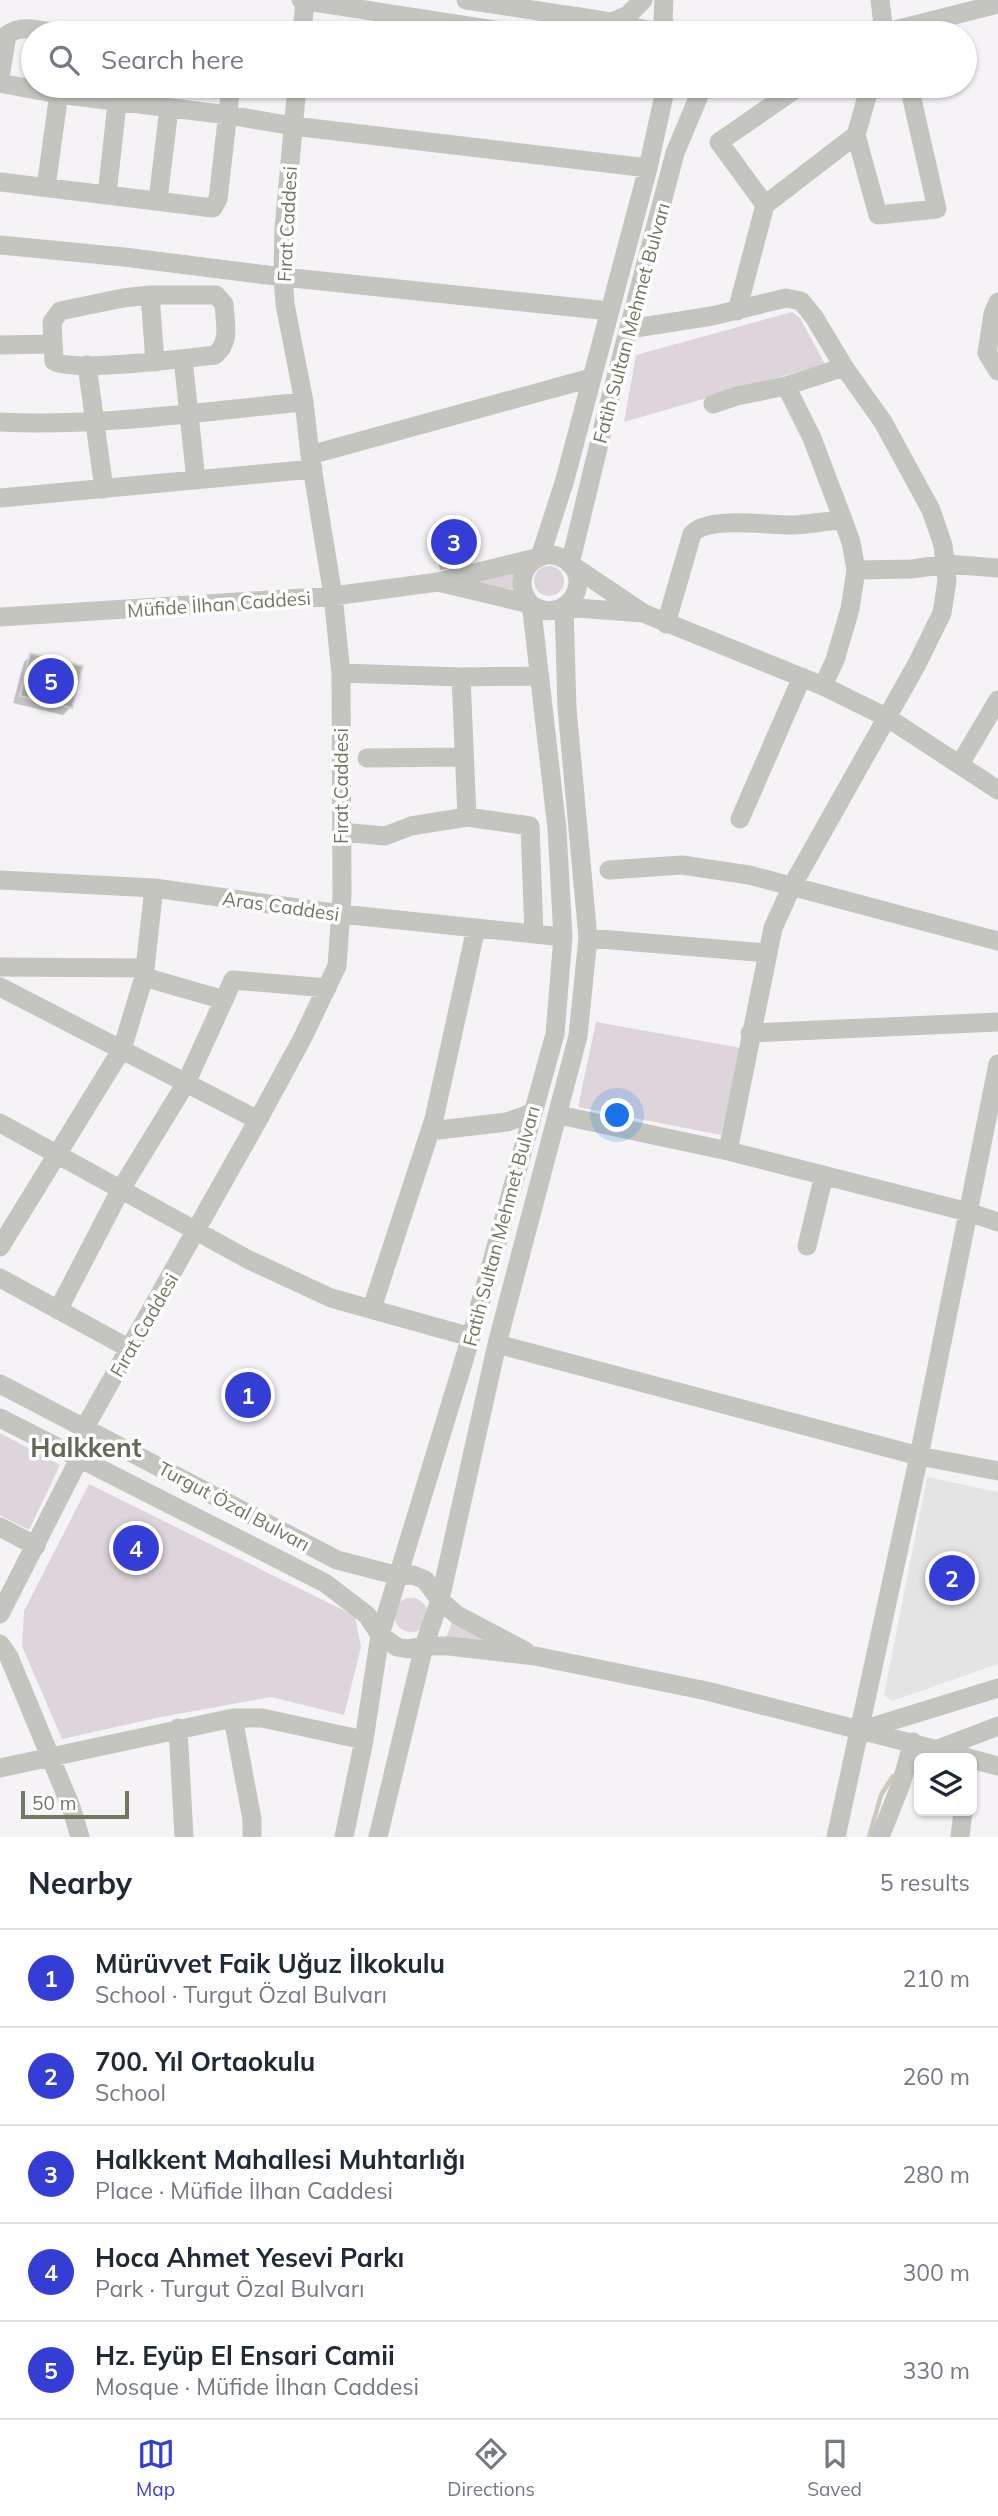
<!DOCTYPE html>
<html lang="en">
<head>
<meta charset="utf-8">
<style>
  :root { --surface:#fff; --page:#f6f6f7; --text:#1f2937; --muted:#747a83; --line:#e0e1e3; --accent:#343ed5 }
  body { margin:0; font-family:Mulish,sans-serif; background:var(--page); color:var(--text) }
  .controls { position:absolute; right:21px; bottom:21px; display:grid; overflow:hidden; border-radius:10px; box-shadow:0 2px 5px #0004 }
  .controls button { width:63px; height:63px; display:grid; place-items:center; padding:0; border:0; border-bottom:2px solid var(--line); background:var(--surface); color:var(--text); font:35px sans-serif }
  .scale { position:absolute; left:21px; bottom:18px; width:108px; box-sizing:border-box; padding-left:7px; border:4px solid #73775f; border-top:0; font-size:19px; line-height:24px; white-space:nowrap; color:#73775f; -webkit-text-stroke:5px #fff; paint-order:stroke }
  .you { position:absolute; left:618px; top:1116px; width:24px; height:24px; margin:-18px; border:5px solid #fff; border-radius:50%; background:#1a73e8; box-shadow:0 0 0 10px #1a73e833 }
  .badge { display:grid; place-items:center; width:46px; height:46px; border-radius:50%; background:var(--accent); color:#fff; font-size:23px; font-weight:700 }
  .pin { position:absolute; translate:-50% -50%; border:4px solid #fff; box-shadow:0 2px 7px #0006 }
  .list { margin:0; padding:0; list-style:none }
  h2 { display:flex; justify-content:space-between; align-items:center; height:91px; margin:0; padding:0 28px; font-size:30px }
  h2 small { font-size:23px; font-weight:400; color:var(--muted) }
  .list li { display:grid; grid-template-columns:46px 1fr auto; gap:21px; align-items:center; box-sizing:border-box; height:98px; padding:0 28px; border-top:2px solid var(--line) }
  .list b { display:block; font-size:26px; white-space:nowrap }
  .list p { margin:0; font-size:23px; white-space:nowrap; color:var(--muted) }
  .list em { font-size:23px; font-style:normal; color:var(--muted) }
  .icon { flex:none; width:38px; height:38px; fill:none; stroke:currentColor; stroke-width:2; stroke-linecap:round; stroke-linejoin:round }
  .map { position:relative; flex:none; width:998px; height:1837px; overflow:hidden }
  .search { position:absolute; background:var(--surface); box-shadow:0 2px 5px #0004; left:21px; right:21px; top:21px; height:77px; display:flex; align-items:center; gap:18px; box-sizing:border-box; padding:0 24px; border-radius:38px; color:var(--muted); font-size:26px }
  .sheet { height:581px; background:var(--surface) }
  nav { display:flex; justify-content:space-around; align-items:center; box-sizing:border-box; height:98px; border-top:2px solid var(--line); background:var(--surface); font-size:19px; color:var(--muted) }
  nav a { display:grid; justify-items:center; gap:4px }
  nav .on { color:var(--accent) }
  .map>svg:first-child { display:block }
</style>
</head>
<body>
<div class="map">
<svg width="998" height="1837" viewBox="0 0 998 1837">
  <rect width="100%" height="100%" fill="#f5f3f6"/>
  <path fill="#e5e4e4" d="M927,1477l71,15v172l-106,37 -8,-6z"/>
  <path fill="#ddd5db" d="M792,312l8,6 25,46 -201,58 12,-67z
    M534 581a15 15 0 1 1 30 0a15 15 0 1 1-30 0Z
    M516,572l1,18 -58,-9z
    M596,1022l145,26 -20,87 -143,-28z
    M0,1433l60,32 -31,65 -29,-15z
    M89,1484l266,132 6,31 -17,68 -73,-18 -110,20 -99,22 -40,-93 2,-35z
    M394 1615a17 17 0 1 1 34 0a17 17 0 1 1-34 0Z
    M452,1622l50,22 -56,-6z"/>
  <path fill="#0003" d="M440,525l26,35 -7,7 -19,3 -7,-38z
    M31,655l39,53 -7,7 -50,-12 11,-41z"/>
  <g fill="none" stroke-linecap="round" stroke-linejoin="round">
    <path stroke="#cac9bc" stroke-width="4.5" d="M869,1837l12,-42 12,-19"/>
  </g>
  <path fill="#b5b6ab" stroke="#d7d6d8" stroke-width="2" d="M461,519l7,42 -22,3 -7,-41z
    M30,653l53,13 -11,42 -52,-12z"/>
  <g fill="none" stroke-linecap="round" stroke-linejoin="round">
    <path stroke="#c4c5be" stroke-width="19" d="M301,0l213,33
      M466,0l133,20 64,13
      M664,0l-1,19 5,14
      M880,0l4,33
      M612,22l16,-7 15,-15
      M302,33l3,-32
      M883,33l115,-29
      M0,77l7,-42c14,-11 32,-5 48,-2
      M0,83l58,11 170,21 65,11 355,42
      M703,86l-28,67 -69,262 -36,149 73,49 180,73 65,32 110,72
      M856,135l22,80 59,-6 -28,-123
      M0,182l213,26 5,-9 13,-113
      M46,187l14,-101
      M107,194l12,-108
      M158,200l11,-92
      M765,205l-46,-63 81,-56
      M0,245l124,12 159,20 327,34
      M150,295h66l8,9c1,19 7,38 -9,51 -27,3 -143,18 -161,6l-2,-39 8,-11 63,-13z
      M150,295l5,67
      M998,302l-5,12 -6,39 11,18
      M737,311l28,-106 91,-70 14,-49
      M629,329l83,-13 74,-18 15,3 13,16 30,50 39,55 48,88 12,35 4,36 -5,32 -25,51 -125,222 -19,42 -45,223
      M0,345l53,-1
      M183,359l13,121
      M87,365l17,124
      M713,404l24,-8 49,-10
      M0,422c100,5 205,-11 304,-20
      M310,455l281,-77
      M0,498l313,-29
      M856,570l56,-1 35,-5 51,4
      M0,617l333,-21 105,-14 102,-25 24,-74 84,-315 18,-82
      M666,624l26,-90c16,-19 78,-8 102,-9 16,-1 33,-4 49,-5
      M341,673l120,4 78,-1
      M461,677l6,140
      M823,686l12,-26 15,-51 6,-39 -5,-28 -8,-22 -31,-82 -26,-52 58,-19
      M367,758l97,-1
      M960,764l38,-64
      M740,819l62,-142
      M341,832l44,4 26,-10 56,-9 63,9 4,108
      M609,870l73,-5 67,10 249,66
      M0,880l154,8 187,26 222,23
      M588,938l180,15
      M0,967l145,1
      M144,977l80,23
      M0,987l258,133
      M750,1033l248,-11
      M559,1115l169,36 240,61 30,10
      M0,1123l249,137 82,38 140,39
      M430,1131l77,-9 25,-9
      M807,1246l17,-71
      M0,1247l122,-198 22,-72 10,-89
      M0,1278l130,71
      M372,1308l62,-189 42,-191
      M58,1310l63,-121 65,-106 47,-103 94,8
      M497,1344l422,112 79,15
      M0,1384l337,176 62,16 14,-1 12,5 15,20 17,15 68,36
      M0,1418l325,165 42,32 13,20 17,12 11,2 16,-3h25l86,10 172,35 262,67
      M85,1427l173,-307 44,-81 35,-73 5,-70 -1,-223 -8,-77 -23,-141 -6,-53 -19,-98 -2,-27 1,-49 13,-142
      M0,1527l36,19
      M0,1614l79,-155
      M0,1644l9,13 62,150 9,30
      M233,1718l19,101v18
      M178,1728l6,109
      M862,1730l136,-42
      M938,1749l60,-23
      M972,1759l26,7
      M0,1768l233,-50h29l102,22
      M344,1837l20,-97 16,-105 91,-298 84,-303 8,-97 -6,-108 -23,-201c-1,-7 -1,-14 -3,-21 -2,-5 -5,-9 -7,-14 -6,-15 2,-30 16,-36 8,-4 18,-2 26,3 30,21 -2,68 -36,44l-92,-22
      M378,1837l46,-191 16,-46 57,-256 81,-308 10,-98 -21,-230 -3,-101 79,6
      M836,1837l83,-381 79,-392
      M880,1837l21,-53 12,-42
      M960,1837l3,-26"/>
  </g>
  <g text-anchor="middle" dominant-baseline="central" stroke-width="7" stroke-linejoin="round" paint-order="stroke">
    <g font-size="19" fill="#73775f" stroke="#fff">
      <text transform="translate(287 224) rotate(-87)">Fırat Caddesi</text>
      <text transform="translate(631 323) rotate(-75)">Fatih Sultan Mehmet Bulvarı</text>
      <text transform="translate(219 604) rotate(-4)">Müfide İlhan Caddesi</text>
      <text transform="translate(341 786) rotate(-90)">Fırat Caddesi</text>
      <text transform="translate(281 906) rotate(8)">Aras Caddesi</text>
      <text transform="translate(501 1226) rotate(-75)">Fatih Sultan Mehmet Bulvarı</text>
      <text transform="translate(144 1325) rotate(-60)">Fırat Caddesi</text>
      <text transform="translate(234 1506) rotate(28)">Turgut Özal Bulvarı</text>
    </g>
    <g font-size="26" font-weight="bold" fill="#656855" stroke="#fff">
      <text x="86" y="1447">Halkkent</text>
    </g>
  </g>
</svg>
<div class="controls">
<button><svg class="icon" aria-label="layers" viewBox="0 0 24 24"><path d="M12 4l9 5-9 5-9-5zM3 14l9 5 9-5"/></svg></button>
</div>
<div class="scale">50 m</div>
<div class="you"></div>
<div class="pin badge" style="left:248px;top:1395px">1</div>
<div class="pin badge" style="left:952px;top:1578px">2</div>
<div class="pin badge" style="left:454px;top:542px">3</div>
<div class="pin badge" style="left:136px;top:1548px">4</div>
<div class="pin badge" style="left:51px;top:681px">5</div>
<div class="search"><svg class="icon" aria-label="search" viewBox="0 0 24 24"><circle cx="10" cy="10" r="6"/><path d="M15 15l6 6"/></svg>Search here</div>
</div>
<section class="sheet">
<h2>Nearby<small>5 results</small></h2>
<ul class="list">
<li><span class="badge">1</span><div><b>Mürüvvet Faik Uğuz İlkokulu</b><p>School · Turgut Özal Bulvarı</p></div><em>210 m</em></li>
<li><span class="badge">2</span><div><b>700. Yıl Ortaokulu</b><p>School</p></div><em>260 m</em></li>
<li><span class="badge">3</span><div><b>Halkkent Mahallesi Muhtarlığı</b><p>Place · Müfide İlhan Caddesi</p></div><em>280 m</em></li>
<li><span class="badge">4</span><div><b>Hoca Ahmet Yesevi Parkı</b><p>Park · Turgut Özal Bulvarı</p></div><em>300 m</em></li>
<li><span class="badge">5</span><div><b>Hz. Eyüp El Ensari Camii</b><p>Mosque · Müfide İlhan Caddesi</p></div><em>330 m</em></li>
</ul>
</section>
<nav>
<a class="on"><svg class="icon" aria-label="map" viewBox="0 0 24 24"><path d="M3 6l6-2 6 2 6-2v14l-6 2-6-2-6 2zM9 4v14M15 6v14"/></svg>Map</a>
<a><svg class="icon" aria-label="directions" viewBox="0 0 24 24"><path d="M12 3l9 9-9 9-9-9zM9 14v-3h6M13 9l2 2-2 2"/></svg>Directions</a>
<a><svg class="icon" aria-label="saved" viewBox="0 0 24 24"><path d="M7 4h10v16l-5-4-5 4z"/></svg>Saved</a>
</nav>
</body>
</html>
